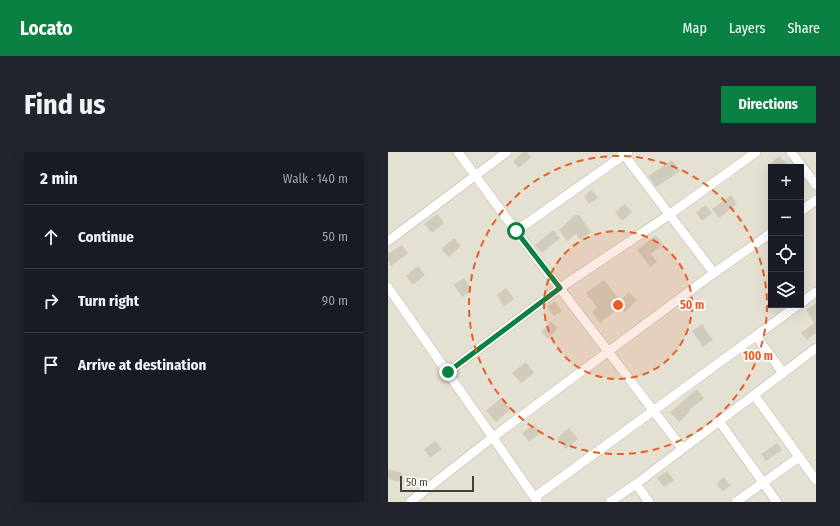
<!DOCTYPE html>
<html lang="en">
<head>
<meta charset="utf-8">
<style>
  :root { --surface:#171b24; --page:#20242c; --text:#f1f3f6; --muted:#9ea1a6; --line:#363941; --accent:#0b8043 }
  body { margin:0; font-family:"Fira Sans Condensed",sans-serif; background:var(--page); color:var(--text) }
  .controls { position:absolute; right:12px; top:12px; display:grid; overflow:hidden; border-radius:0px; box-shadow:0 4px 16px #0002 }
  .controls button { width:36px; height:36px; display:grid; place-items:center; padding:0; border:0; border-bottom:1px solid var(--line); background:var(--surface); color:var(--text); font:20px sans-serif }
  .scale { position:absolute; left:12px; bottom:10px; width:74px; box-sizing:border-box; padding-left:4px; border:2px solid #423f35; border-top:0; font-size:11px; line-height:14px; white-space:nowrap; color:#423f35; -webkit-text-stroke:3px #fff; paint-order:stroke }
  .stop { position:absolute; width:12px; height:12px; margin:-9px; border:3px solid #0b8043; border-radius:50%; background:#fff }
  .stop.end { background:#0b8043; border-color:#fff; box-shadow:0 1px 4px #0008 }
  .list { margin:0; padding:0; list-style:none }
  h2 { display:flex; justify-content:space-between; align-items:center; height:52px; margin:0; padding:0 16px; font-size:17px }
  h2 small { font-size:13px; font-weight:400; color:var(--muted) }
  .list li { display:grid; grid-template-columns:26px 1fr auto; gap:12px; align-items:center; box-sizing:border-box; height:64px; padding:0 16px; border-top:1px solid var(--line) }
  .list b { display:block; font-size:15px; white-space:nowrap }
  .list em { font-size:13px; font-style:normal; color:var(--muted) }
  .icon { flex:none; width:22px; height:22px; fill:none; stroke:currentColor; stroke-width:2; stroke-linecap:round; stroke-linejoin:round }
  .map { position:relative; flex:none; width:428px; height:350px; overflow:hidden; border-radius:0px }
  header { display:flex; align-items:center; gap:24px; box-sizing:border-box; height:56px; padding:0 20px; background:var(--accent); color:#fff }
  header strong { font-size:19px }
  nav { display:flex; gap:22px; margin-inline-start:auto; font-size:14px }
  .intro { display:flex; align-items:center; justify-content:space-between; box-sizing:border-box; height:96px; padding:0 24px }
  h1 { margin:0; font-size:28px }
  .button { padding:10px 18px; border-radius:0px; background:var(--accent); color:#fff; font-size:14px; font-weight:700 }
  main { display:flex; gap:24px; padding:0 24px }
  aside { flex:1; background:var(--surface); border-radius:0px; box-shadow:0 4px 16px #0002 }
  .map>svg:first-child { display:block }
</style>
</head>
<body>
<header>
<strong>Locato</strong>
<nav><a>Map</a><a>Layers</a><a>Share</a></nav>
</header>
<div class="intro"><h1>Find us</h1><a class="button">Directions</a></div>
<main>
<aside>
<h2>2 min<small>Walk · 140 m</small></h2>
<ul class="list">
<li><svg class="icon" aria-label="ahead" viewBox="0 0 24 24"><path d="M12 20V5M6 11l6-6 6 6"/></svg><div><b>Continue</b></div><em>50 m</em></li>
<li><svg class="icon" aria-label="right" viewBox="0 0 24 24"><path d="M7 20v-9h11M14 6l5 5-5 5"/></svg><div><b>Turn right</b></div><em>90 m</em></li>
<li><svg class="icon" aria-label="arrive" viewBox="0 0 24 24"><path d="M6 21V4h12l-3 4 3 4H6"/></svg><div><b>Arrive at destination</b></div></li>
</ul>
</aside>
<div class="map">
<svg width="428" height="350" viewBox="0 0 428 350">
  <rect width="100%" height="100%" fill="#f1efe4"/>
  <path fill="#e4e1d3" fill-rule="evenodd" d="M0,0h428v350h-428zM383,15h30v138h-30z"/>
  <path fill="#d1cbbb" d="M135,0h4l4,5 -12,11 -6,-7z
    M391,4l11,11h-23z
    M284,8l8,11 -24,16 -8,-11z
    M204,38l6,8 -9,6 -5,-8z
    M343,43l6,9 -18,14 -7,-9z
    M237,52l7,8 -10,9 -7,-9z
    M318,53l6,8 -10,8 -6,-9z
    M49,62l7,9 -12,10 -8,-9z
    M187,63h4l12,17 -11,8 -4,-6 -9,7 -8,-11z
    M165,78l7,8 -18,15 -7,-8z
    M268,83l7,9 -12,10 6,8 -7,5 -13,-17z
    M66,86l7,8 -12,11 -8,-8z
    M14,93l6,8 -17,13 -3,-5v-7z
    M30,114l7,9 -12,10 -7,-9z
    M76,126l8,12 -10,7 -8,-12z
    M216,128l16,21 9,-9 8,8 -12,12 -5,-5 -20,16 -8,-11 5,-4 -11,-15z
    M118,136l8,11 -10,7 -7,-11z
    M167,149l7,10 -8,5 -7,-9z
    M428,151v30l-9,7 -6,-7 13,-10 -8,-13z
    M163,169l7,7 -10,11 -7,-7z
    M314,172l11,16 -10,7 -11,-16z
    M138,210l8,11 -13,10 -9,-10z
    M309,237l7,9 -15,12 1,1 -11,11 -9,-10z
    M113,246l10,11 -15,13 -10,-11z
    M146,272l7,9 -12,9 -7,-9z
    M181,276l9,11 -12,10 -9,-11z
    M47,289l7,8 -12,9 -6,-8z
    M389,291l5,7 -16,11 -5,-7z
    M0,317l14,4 -3,9 -11,-3z
    M279,319l7,9 -10,7 -7,-9z
    M336,325l6,8 -7,6 -7,-7z"/>
  <g fill="none" stroke-linecap="round" stroke-linejoin="round">
    <defs>
      <path id="minor" d="M70,0l58,79 166,217
        M234,0l92,121
        M403,0l25,33
        M413,59l15,-11
        M128,79l112,-79
        M0,89l119,-89
        M0,135l149,214
        M413,151l15,-11
        M368,184l27,37
        M60,220l112,-84 109,-73 87,-63
        M366,243l62,85
        M331,269l58,81
        M248,332l13,18
        M147,345l263,-192
        M22,350l83,-65 221,-164 57,-40
        M222,350l26,-18 180,-136
        M348,350l63,-45"/>
    </defs>
    <use href="#minor" stroke="#bbb7a8" stroke-width="10"/>
    <use href="#minor" stroke="#fff" stroke-width="9"/>
  </g>
  <g fill="none" stroke-linecap="round" stroke-linejoin="round">
    <path stroke="#0b8043" stroke-width="5" d="M60,220l112,-84 -44,-57"/>
  </g>
  <circle cx="230" cy="153" r="74" fill="#e95c23" fill-opacity=".12"/>
  <g fill="none" stroke="#e95c23" stroke-width="2" stroke-dasharray="7 5">
    <circle cx="230" cy="153" r="74"/>
    <circle cx="230" cy="153" r="149"/>
  </g>
  <circle cx="230" cy="153" r="6" fill="#e95c23" stroke="#fff" stroke-width="2"/>
  <g font-size="12" text-anchor="middle" font-weight="bold" fill="#e95c23" stroke="#fff" stroke-width="3.5" stroke-linejoin="round" paint-order="stroke">
    <text x="304" y="157">50 m</text>
    <text x="370" y="208">100 m</text>
  </g>
</svg>
<div class="controls">
<button>+</button>
<button>−</button>
<button><svg class="icon" aria-label="locate" viewBox="0 0 24 24"><circle cx="12" cy="12" r="6"/><path d="M12 2v4M12 18v4M2 12h4M18 12h4"/></svg></button>
<button><svg class="icon" aria-label="layers" viewBox="0 0 24 24"><path d="M12 4l9 5-9 5-9-5zM3 14l9 5 9-5"/></svg></button>
</div>
<div class="scale">50 m</div>
<div class="stop" style="left:128px;top:79px"></div>
<div class="stop end" style="left:60px;top:220px"></div>
</div>
</main>
</body>
</html>
